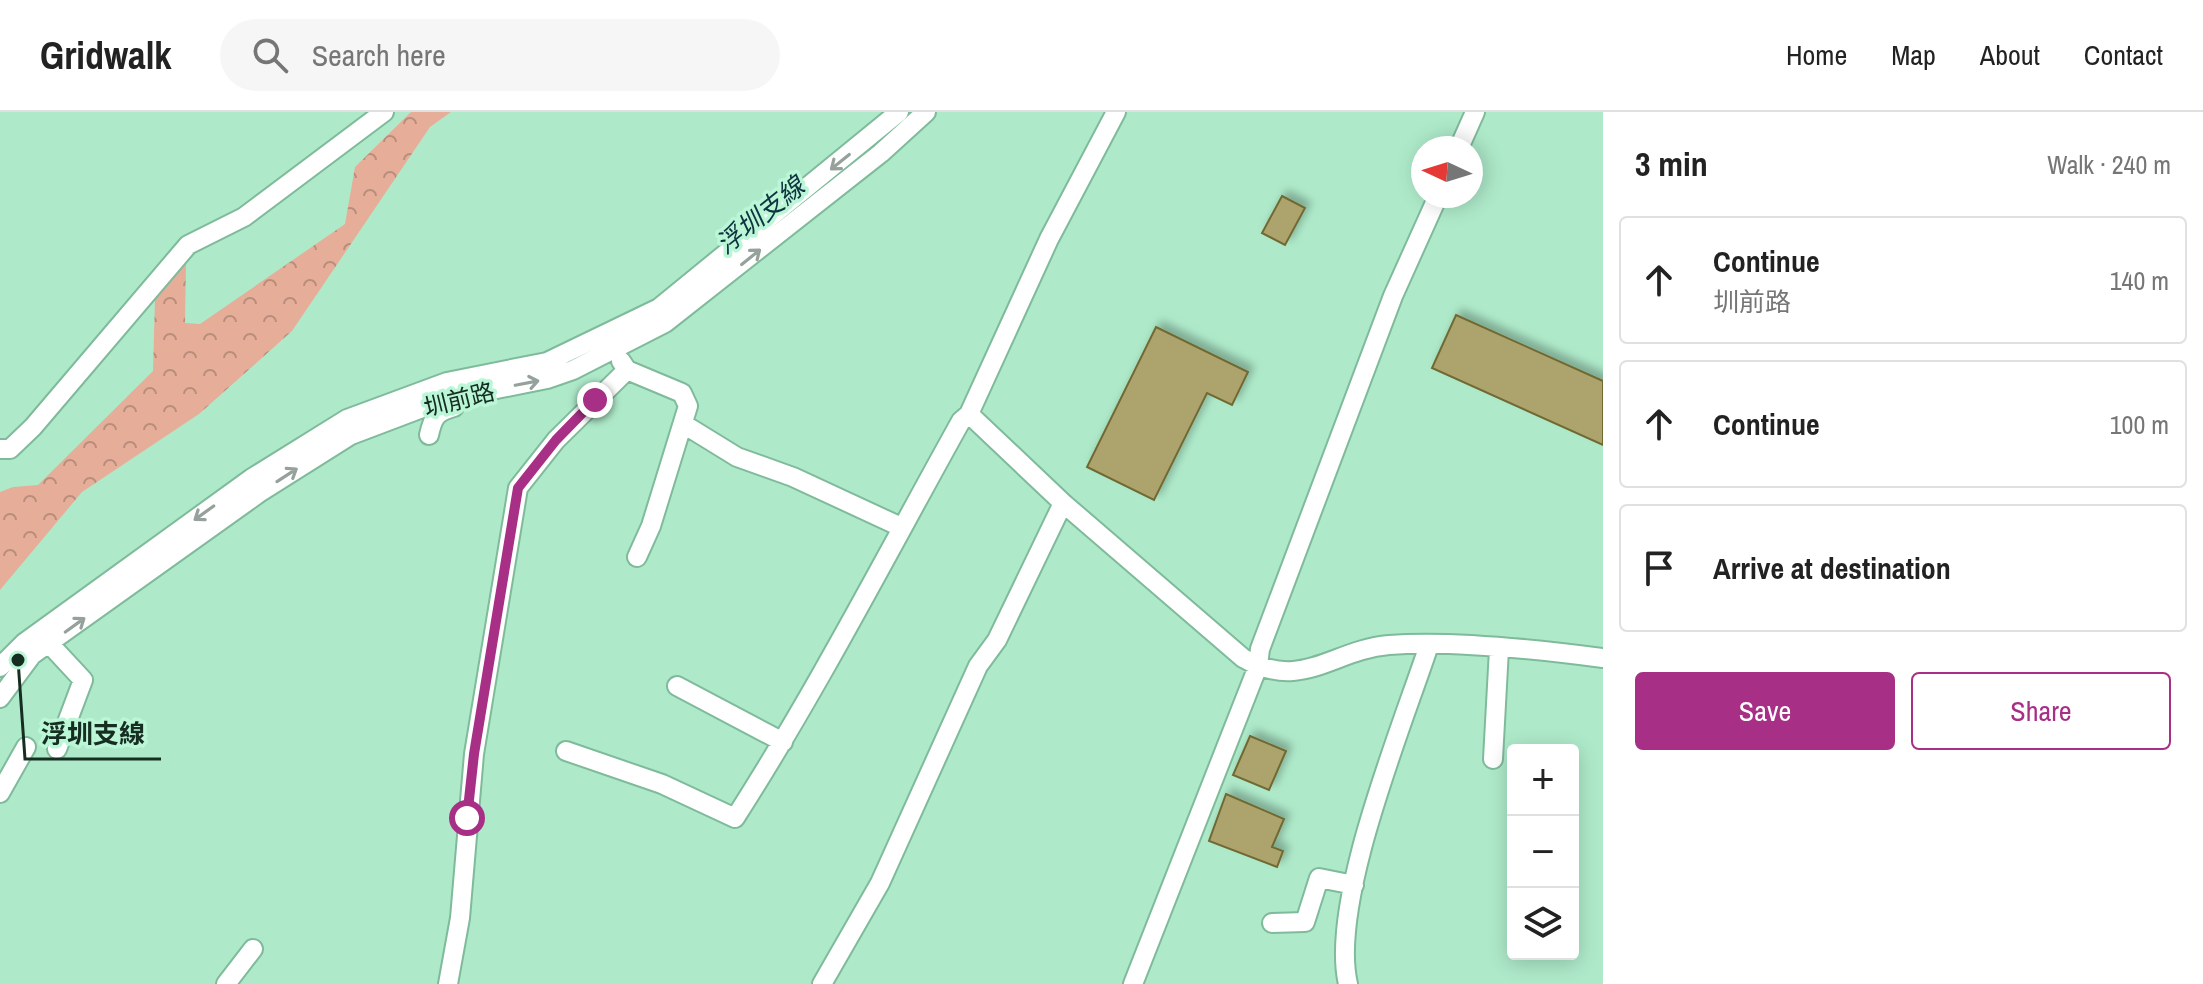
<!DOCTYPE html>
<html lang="en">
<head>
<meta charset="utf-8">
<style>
  :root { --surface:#fff; --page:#f6f6f6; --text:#222; --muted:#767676; --line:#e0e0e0; --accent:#a72f86 }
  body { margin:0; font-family:"Archivo Narrow","Noto Sans TC",sans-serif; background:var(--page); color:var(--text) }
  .controls { position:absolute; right:24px; bottom:24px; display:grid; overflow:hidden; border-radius:8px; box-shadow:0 4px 20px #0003 }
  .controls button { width:72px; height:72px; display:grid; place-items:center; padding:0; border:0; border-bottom:2px solid var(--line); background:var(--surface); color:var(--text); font:40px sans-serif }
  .compass { position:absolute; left:1411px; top:24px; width:72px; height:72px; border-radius:50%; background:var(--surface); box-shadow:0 4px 20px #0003; rotate:274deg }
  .stop { position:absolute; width:24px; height:24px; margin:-18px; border:6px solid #a72f86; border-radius:50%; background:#fff }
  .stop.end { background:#a72f86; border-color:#fff; box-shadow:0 2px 8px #0008 }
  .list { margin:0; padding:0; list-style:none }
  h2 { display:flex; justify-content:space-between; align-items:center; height:104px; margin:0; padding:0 32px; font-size:34px }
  h2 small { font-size:26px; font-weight:400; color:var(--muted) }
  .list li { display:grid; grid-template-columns:52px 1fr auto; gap:24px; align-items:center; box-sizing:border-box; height:128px; margin:0 16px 16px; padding:0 16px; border:2px solid var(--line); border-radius:8px }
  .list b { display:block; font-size:30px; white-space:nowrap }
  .list p { margin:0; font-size:26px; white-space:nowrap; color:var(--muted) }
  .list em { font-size:26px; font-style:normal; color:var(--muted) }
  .actions { display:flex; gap:16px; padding:24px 32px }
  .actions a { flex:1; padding:18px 0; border:2px solid var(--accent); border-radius:8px; text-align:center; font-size:28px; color:var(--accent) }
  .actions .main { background:var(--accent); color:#fff }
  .icon { flex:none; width:44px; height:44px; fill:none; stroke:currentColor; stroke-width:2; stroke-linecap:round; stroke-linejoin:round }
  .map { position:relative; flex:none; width:1603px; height:872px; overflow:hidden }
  header { display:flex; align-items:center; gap:48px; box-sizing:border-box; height:112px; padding:0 40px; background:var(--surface); border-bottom:2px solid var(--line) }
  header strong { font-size:38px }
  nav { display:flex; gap:44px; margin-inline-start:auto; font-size:28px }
  .search { width:560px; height:72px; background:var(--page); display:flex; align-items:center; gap:20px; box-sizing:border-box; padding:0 28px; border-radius:44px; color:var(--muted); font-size:30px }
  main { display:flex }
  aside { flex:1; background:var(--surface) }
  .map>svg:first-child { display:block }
</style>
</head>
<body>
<header>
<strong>Gridwalk</strong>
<div class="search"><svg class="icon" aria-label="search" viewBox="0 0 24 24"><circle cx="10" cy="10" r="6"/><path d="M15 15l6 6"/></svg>Search here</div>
<nav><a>Home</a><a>Map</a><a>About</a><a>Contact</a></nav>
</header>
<main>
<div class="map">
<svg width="1603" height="872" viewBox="0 0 1603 872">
  <defs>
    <pattern id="forest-crowns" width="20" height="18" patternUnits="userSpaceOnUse" patternTransform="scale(2)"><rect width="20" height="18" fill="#e6ad98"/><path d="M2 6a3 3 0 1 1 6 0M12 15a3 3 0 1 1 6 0" fill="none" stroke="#b98d7c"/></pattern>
    <filter id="shadow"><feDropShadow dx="5.5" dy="-5.5" stdDeviation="4" flood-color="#0004"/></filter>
  </defs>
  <rect width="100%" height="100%" fill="#aeeaca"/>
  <path fill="url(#forest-crowns)" d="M411,0h40l-21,15 -138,204 -93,83 -117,78 -82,98v-98l13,-5 25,-2 115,-114 2,-72 31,-38 -1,62 15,1 145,-100 10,-57z"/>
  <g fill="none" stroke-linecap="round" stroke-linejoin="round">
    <path stroke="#3f91a9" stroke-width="4" d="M866,41l18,-14"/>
  </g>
  <path fill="#aca46c" stroke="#716933" stroke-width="2" filter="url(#shadow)" d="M1282,84l23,12 -20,37 -23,-12z
    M1456,203l147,66v64l-171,-77z
    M1156,215l92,45 -16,33 -25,-12 -53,107 -67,-33z
    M1250,624l36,15 -17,39 -36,-15z
    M1226,682l58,25 -12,28 11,4 -6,16 -68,-26z"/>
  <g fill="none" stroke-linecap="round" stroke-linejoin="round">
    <defs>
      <path id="minor" d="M1459,36l16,-36
        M621,249l6,9 55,23 6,13 -37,120 -14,31
        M969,302l94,89 180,155c59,34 89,-8 146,-13 61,-5 153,5 214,13
        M685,313l52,32 56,20 108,50
        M429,323c4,-18 7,-23 25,-28
        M0,337h10l23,-22 155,-182 56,-28 140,-105
        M43,525l40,43 -26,69
        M0,555l24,-24 228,-165 95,-59 100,-37 100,-20 112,-54 240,-196
        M677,574l106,56
        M0,586l32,-43 227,-162 92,-58 95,-36 101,-20 26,-9 92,-47 216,-170 45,-41
        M566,639l96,33 73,34c82,-128 152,-264 226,-397l8,-7 80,-175 67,-127
        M1493,647l6,-110
        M0,681l26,-46
        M1272,811l33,-1 14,-44 35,7
        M226,872l27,-35
        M448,872l12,-66 14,-164 44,-266 38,-48 71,-70
        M822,872l58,-101 98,-217 19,-26 66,-137
        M1133,872l125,-318 2,-17 133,-353 45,-100
        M1348,872c-19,-81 54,-257 81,-339"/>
    </defs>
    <use href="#minor" stroke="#7fba9b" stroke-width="22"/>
    <use href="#minor" stroke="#fff" stroke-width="18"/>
  </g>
  <defs><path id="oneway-shaft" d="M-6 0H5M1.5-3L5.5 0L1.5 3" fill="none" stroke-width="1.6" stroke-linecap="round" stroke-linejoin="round" transform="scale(2)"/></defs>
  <g stroke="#96a19c">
    <use href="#oneway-shaft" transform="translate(840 50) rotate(141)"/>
    <use href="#oneway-shaft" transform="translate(751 145) rotate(-39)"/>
    <use href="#oneway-shaft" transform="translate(527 271) rotate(-11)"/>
    <use href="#oneway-shaft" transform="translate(287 363) rotate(-33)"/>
    <use href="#oneway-shaft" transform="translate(204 401) rotate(144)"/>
    <use href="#oneway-shaft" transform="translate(75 513) rotate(-36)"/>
  </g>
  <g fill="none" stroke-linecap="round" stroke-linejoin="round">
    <path stroke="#a72f86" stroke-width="10" d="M467,706l7,-64 44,-266 38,-48 39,-40"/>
  </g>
  <g text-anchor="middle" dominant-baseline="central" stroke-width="7" stroke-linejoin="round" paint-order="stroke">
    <g font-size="24" fill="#162e22" stroke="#bbf7d7">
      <text transform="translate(459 287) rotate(-14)">圳前路</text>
    </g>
    <g font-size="26" font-style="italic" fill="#0d343f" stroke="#bbf7d7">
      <text transform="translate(760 103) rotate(-39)">浮圳支線</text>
    </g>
  </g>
  <path fill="none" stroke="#162e22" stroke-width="3" d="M18 548L25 647H161"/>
  <circle fill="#162e22" stroke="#bbf7d7" stroke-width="3" cx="18" cy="548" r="8"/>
  <g font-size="26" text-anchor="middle" font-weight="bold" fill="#162e22" stroke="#bbf7d7" stroke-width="7" stroke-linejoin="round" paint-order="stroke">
    <text x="93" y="631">浮圳支線</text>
  </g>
</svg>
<div class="controls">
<button>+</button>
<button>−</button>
<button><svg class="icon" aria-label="layers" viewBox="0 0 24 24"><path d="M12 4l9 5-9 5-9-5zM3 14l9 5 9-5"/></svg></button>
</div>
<svg class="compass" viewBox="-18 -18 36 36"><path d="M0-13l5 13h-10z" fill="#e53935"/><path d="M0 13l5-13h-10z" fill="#767676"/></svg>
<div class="stop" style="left:467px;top:706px"></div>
<div class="stop end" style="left:595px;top:288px"></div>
</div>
<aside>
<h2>3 min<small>Walk · 240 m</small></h2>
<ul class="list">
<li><svg class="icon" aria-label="ahead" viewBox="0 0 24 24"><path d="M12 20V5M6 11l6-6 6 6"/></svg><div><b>Continue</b><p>圳前路</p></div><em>140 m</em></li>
<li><svg class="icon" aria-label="ahead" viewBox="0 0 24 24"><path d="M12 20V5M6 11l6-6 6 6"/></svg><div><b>Continue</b></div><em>100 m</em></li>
<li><svg class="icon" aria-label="arrive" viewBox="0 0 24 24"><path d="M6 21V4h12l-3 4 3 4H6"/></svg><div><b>Arrive at destination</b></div></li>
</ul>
<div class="actions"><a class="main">Save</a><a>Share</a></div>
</aside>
</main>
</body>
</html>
